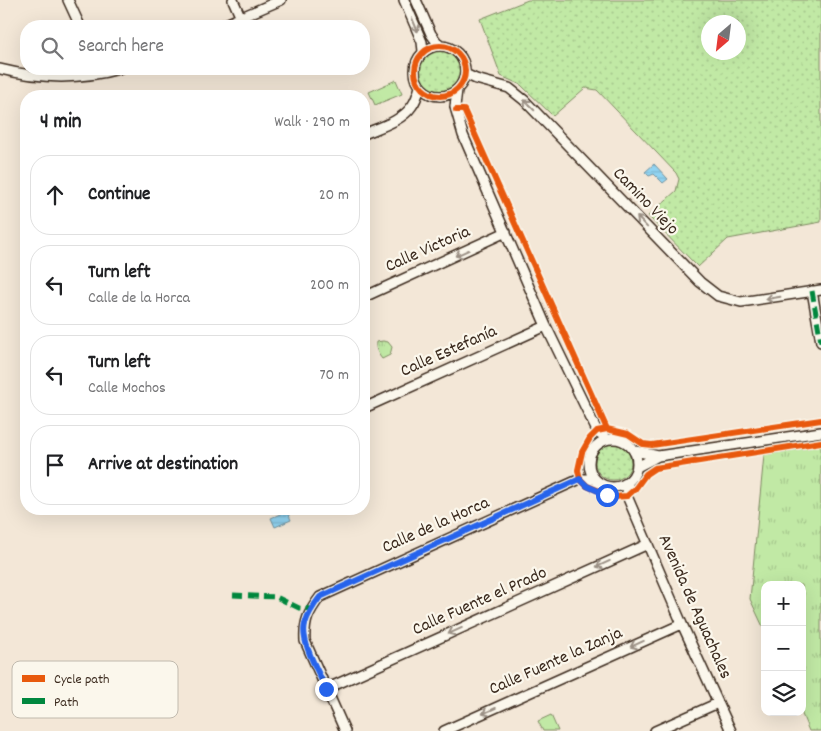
<!DOCTYPE html>
<html lang="en">
<head>
<meta charset="utf-8">
<style>
  :root { --surface:#fff; --page:#f2f2f2; --text:#202124; --muted:#757577; --line:#e0e0e0 }
  body { margin:0; font-family:Dekko,sans-serif; background:var(--page); color:var(--text) }
  .controls { position:absolute; right:15px; bottom:15px; display:grid; overflow:hidden; border-radius:10px; box-shadow:0 5px 20px #0002 }
  .controls button { width:45px; height:45px; display:grid; place-items:center; padding:0; border:0; border-bottom:1px solid var(--line); background:var(--surface); color:var(--text); font:25px sans-serif }
  .compass { position:absolute; left:701px; top:15px; width:45px; height:45px; border-radius:50%; background:var(--surface); box-shadow:0 5px 20px #0002; rotate:208deg }
  .stop { position:absolute; width:15px; height:15px; margin:-11px; border:4px solid #2563eb; border-radius:50%; background:#fff }
  .stop.end { background:#2563eb; border-color:#fff; box-shadow:0 1px 5px #0008 }
  .list { margin:0; padding:0; list-style:none }
  h2 { display:flex; justify-content:space-between; align-items:center; height:65px; margin:0; padding:0 20px; font-size:21px }
  h2 small { font-size:16px; font-weight:400; color:var(--muted) }
  .list li { display:grid; grid-template-columns:32px 1fr auto; gap:15px; align-items:center; box-sizing:border-box; height:80px; margin:0 10px 10px; padding:0 10px; border:1px solid var(--line); border-radius:20px }
  .list b { display:block; font-size:19px; white-space:nowrap }
  .list p { margin:0; font-size:16px; white-space:nowrap; color:var(--muted) }
  .list em { font-size:16px; font-style:normal; color:var(--muted) }
  .icon { flex:none; width:28px; height:28px; fill:none; stroke:currentColor; stroke-width:2; stroke-linecap:round; stroke-linejoin:round }
  .map { position:relative; flex:none; width:821px; height:731px; overflow:hidden }
  .search { position:absolute; background:var(--surface); box-shadow:0 5px 20px #0002; left:20px; top:20px; width:350px; height:55px; display:flex; align-items:center; gap:12px; box-sizing:border-box; padding:0 18px; border-radius:20px; color:var(--muted); font-size:19px }
  .panel { position:absolute; background:var(--surface); box-shadow:0 5px 20px #0002; left:20px; top:90px; width:350px; height:425px; border-radius:20px }
  .map>svg:first-child { display:block }
</style>
</head>
<body>
<div class="map">
<svg width="821" height="731" viewBox="0 0 821 731">
  <defs>
    <pattern id="grass-dots" width="8" height="8" patternUnits="userSpaceOnUse" patternTransform="scale(1.25)"><rect width="8" height="8" fill="#c1e9a5"/><path d="M2 2h.1M6 6h.1" fill="none" stroke="#a7c88e" stroke-width="1.8" stroke-linecap="round"/></pattern>
    <pattern id="park-tufts" width="24" height="20" patternUnits="userSpaceOnUse" patternTransform="scale(1.25)"><rect width="24" height="20" fill="#c1e9a5"/><path d="M3 7l-1-3M5 7V3M7 7l1-3M15 17l-1-3M17 17v-4M19 17l1-3" fill="none" stroke="#a7c88e"/></pattern>
    <pattern id="water-rules" width="6" height="5" patternUnits="userSpaceOnUse" patternTransform="scale(1.25)"><rect width="6" height="5" fill="#91d4f2"/><path d="M0 2.5h6" fill="none" stroke="#7eb6cf"/></pattern>
  </defs>
  <rect width="100%" height="100%" fill="#f3e7d7"/>
  <filter id="ink" filterUnits="userSpaceOnUse"><feTurbulence type="fractalNoise" baseFrequency=".02" numOctaves="2"/><feDisplacementMap in="SourceGraphic" scale="10" xChannelSelector="R" yChannelSelector="G"/><feConvolveMatrix kernelMatrix="1 2 1 2 8 2 1 2 1" color-interpolation-filters="sRGB"/></filter>
  <g filter="url(#ink)">
    <path fill="url(#grass-dots)" stroke="#7e8a62" fill-rule="evenodd" d="M528,0h293v222l-93,17 -30,28 -50,-51 28,-25 3,-12 -3,-6 -79,-83 -12,-2 -32,28 -32,-31 -20,-9 -21,-57zM738,22v30h-30v-30z
      M419 70a21 21 0 1 1 42 0a21 21 0 1 1-42 0Z
      M595 462a18 18 0 1 1 36 0a18 18 0 1 1-36 0Z"/>
    <path fill="url(#park-tufts)" stroke="#7e8a62" d="M383,341l5,1 4,5 -2,8 -8,4c-4,-5 -7,-11 -6,-17z
      M821,446v285h-12l-8,-19h1v-127h-37v46l-15,-32 14,-144z"/>
    <path fill="#c1e9a5" stroke="#7e8a62" d="M396,80l6,14 -27,11 -6,-13z
      M551,715l7,16h-15l-5,-10z"/>
    <path fill="url(#water-rules)" stroke="#6f909d" d="M654,164l14,15 -5,4 -9,-9 -5,2 -4,-4z
      M287,511l4,9 -16,7 -4,-9z"/>
    <g fill="none" stroke-linecap="round" stroke-linejoin="round">
      <defs>
        <path id="street" d="M68,0l12,26
          M233,0l8,18
          M404,0l18,42 1,9
          M416,0l15,34 8,11
          M221,26l60,-26
          M415 71a25 25 0 1 1 50 0a25 25 0 1 1-50 0Z
          M0,69c40,10 80,11 119,0
          M465,74l11,5 33,9 15,12 176,182 18,14 23,6 80,-12
          M457,90l-2,17 8,28 83,191 51,105 9,7
          M364,134c16,-7 38,-13 48,-28 4,-5 6,-12 8,-19
          M812,291l9,51
          M364,297l142,-65
          M364,408l182,-82
          M589 463a24 24 0 1 1 48 0a24 24 0 1 1-48 0Z
          M635,451l23,5
          M637,467l21,-11 163,-24
          M628,482l-1,14 55,128 49,107
          M326,689l322,-145
          M345,731l-40,-90c-1,-20 3,-28 15,-44l260,-118h15
          M444,731l238,-107
          M655,731l63,-28"/>
      </defs>
      <use href="#street" stroke="#3b2a1e" stroke-width="12"/>
      <use href="#street" stroke="#fbf7ec" stroke-width="9"/>
      <path stroke="#00873e" stroke-width="5" stroke-dasharray="10 5" stroke-linecap="butt" d="M812,291l9,51
        M233,595l43,2 23,11 12,1"/>
      <defs>
        <path id="cycleway" d="M415 71a25 25 0 1 1 50 0a25 25 0 1 1-50 0Z
          M456,110h8l143,319 -10,2 -7,7 -8,14 -4,18 2,9 7,7 27,11 13,-1 8,-7 11,-15 9,-6 166,-26
          M607,429l21,5 15,10 9,1 169,-25"/>
      </defs>
      <use href="#cycleway" stroke="#fbf7ec" stroke-width="9"/>
      <use href="#cycleway" stroke="#e8590c" stroke-width="6"/>
    </g>
    <defs><path id="oneway-shaft" d="M-6 0H5M1.5-3L5.5 0L1.5 3" fill="none" stroke-width="1.6" stroke-linecap="round" stroke-linejoin="round" transform="scale(1.25)"/></defs>
    <g stroke="#9b9085">
      <use href="#oneway-shaft" transform="translate(415 25) rotate(67)"/>
      <use href="#oneway-shaft" transform="translate(529 105) rotate(-135)"/>
      <use href="#oneway-shaft" transform="translate(642 222) rotate(-134)"/>
      <use href="#oneway-shaft" transform="translate(462 253) rotate(156)"/>
      <use href="#oneway-shaft" transform="translate(773 298) rotate(171)"/>
      <use href="#oneway-shaft" transform="translate(603 564) rotate(156)"/>
      <use href="#oneway-shaft" transform="translate(455 631) rotate(156)"/>
      <use href="#oneway-shaft" transform="translate(637 644) rotate(156)"/>
      <use href="#oneway-shaft" transform="translate(489 711) rotate(156)"/>
    </g>
  </g>
  <g fill="none" stroke-linecap="round" stroke-linejoin="round" filter="url(#ink)">
    <path stroke="#2563eb" stroke-width="6" d="M326,689c-7,-16 -26,-47 -21,-65 3,-11 9,-19 15,-27l260,-118 7,7 20,9"/>
  </g>
  <g text-anchor="middle" dominant-baseline="central" stroke-width="4.5" stroke-linejoin="round" paint-order="stroke">
    <g font-size="18" fill="#3b2a1e" stroke="#fbf7ec">
      <text transform="translate(645 202) rotate(46)">Camino Viejo</text>
      <text transform="translate(428 250) rotate(-24)">Calle Victoria</text>
      <text transform="translate(449 352) rotate(-24)">Calle Estefanía</text>
      <text transform="translate(436 526) rotate(-24)">Calle de la Horca</text>
      <text transform="translate(480 602) rotate(-24)">Calle Fuente el Prado</text>
      <text transform="translate(694 607) rotate(66)">Avenida de Aguachales</text>
      <text transform="translate(556 662) rotate(-24)">Calle Fuente la Zanja</text>
    </g>
  </g>
  <rect x="12" y="661" width="166" height="57" rx="8" fill="#fbf7ec" stroke="#c1baae" stroke-width="1"/>
  <rect x="22" y="675" width="23" height="7" fill="#e8590c"/>
  <rect x="22" y="698" width="23" height="6" fill="#00873e"/>
  <g font-size="14" fill="#3b2a1e">
    <text x="54" y="683">Cycle path</text>
    <text x="54" y="706">Path</text>
  </g>
</svg>
<div class="controls">
<button>+</button>
<button>−</button>
<button><svg class="icon" aria-label="layers" viewBox="0 0 24 24"><path d="M12 4l9 5-9 5-9-5zM3 14l9 5 9-5"/></svg></button>
</div>
<svg class="compass" viewBox="-18 -18 36 36"><path d="M0-13l5 13h-10z" fill="#e53935"/><path d="M0 13l5-13h-10z" fill="#757577"/></svg>
<div class="stop" style="left:607px;top:495px"></div>
<div class="stop end" style="left:326px;top:689px"></div>
<div class="search"><svg class="icon" aria-label="search" viewBox="0 0 24 24"><circle cx="10" cy="10" r="6"/><path d="M15 15l6 6"/></svg>Search here</div>
<section class="panel">
<h2>4 min<small>Walk · 290 m</small></h2>
<ul class="list">
<li><svg class="icon" aria-label="ahead" viewBox="0 0 24 24"><path d="M12 20V5M6 11l6-6 6 6"/></svg><div><b>Continue</b></div><em>20 m</em></li>
<li><svg class="icon" aria-label="left" viewBox="0 0 24 24"><path d="M17 20v-9H6M10 6l-5 5 5 5"/></svg><div><b>Turn left</b><p>Calle de la Horca</p></div><em>200 m</em></li>
<li><svg class="icon" aria-label="left" viewBox="0 0 24 24"><path d="M17 20v-9H6M10 6l-5 5 5 5"/></svg><div><b>Turn left</b><p>Calle Mochos</p></div><em>70 m</em></li>
<li><svg class="icon" aria-label="arrive" viewBox="0 0 24 24"><path d="M6 21V4h12l-3 4 3 4H6"/></svg><div><b>Arrive at destination</b></div></li>
</ul>
</section>
</div>
</body>
</html>
